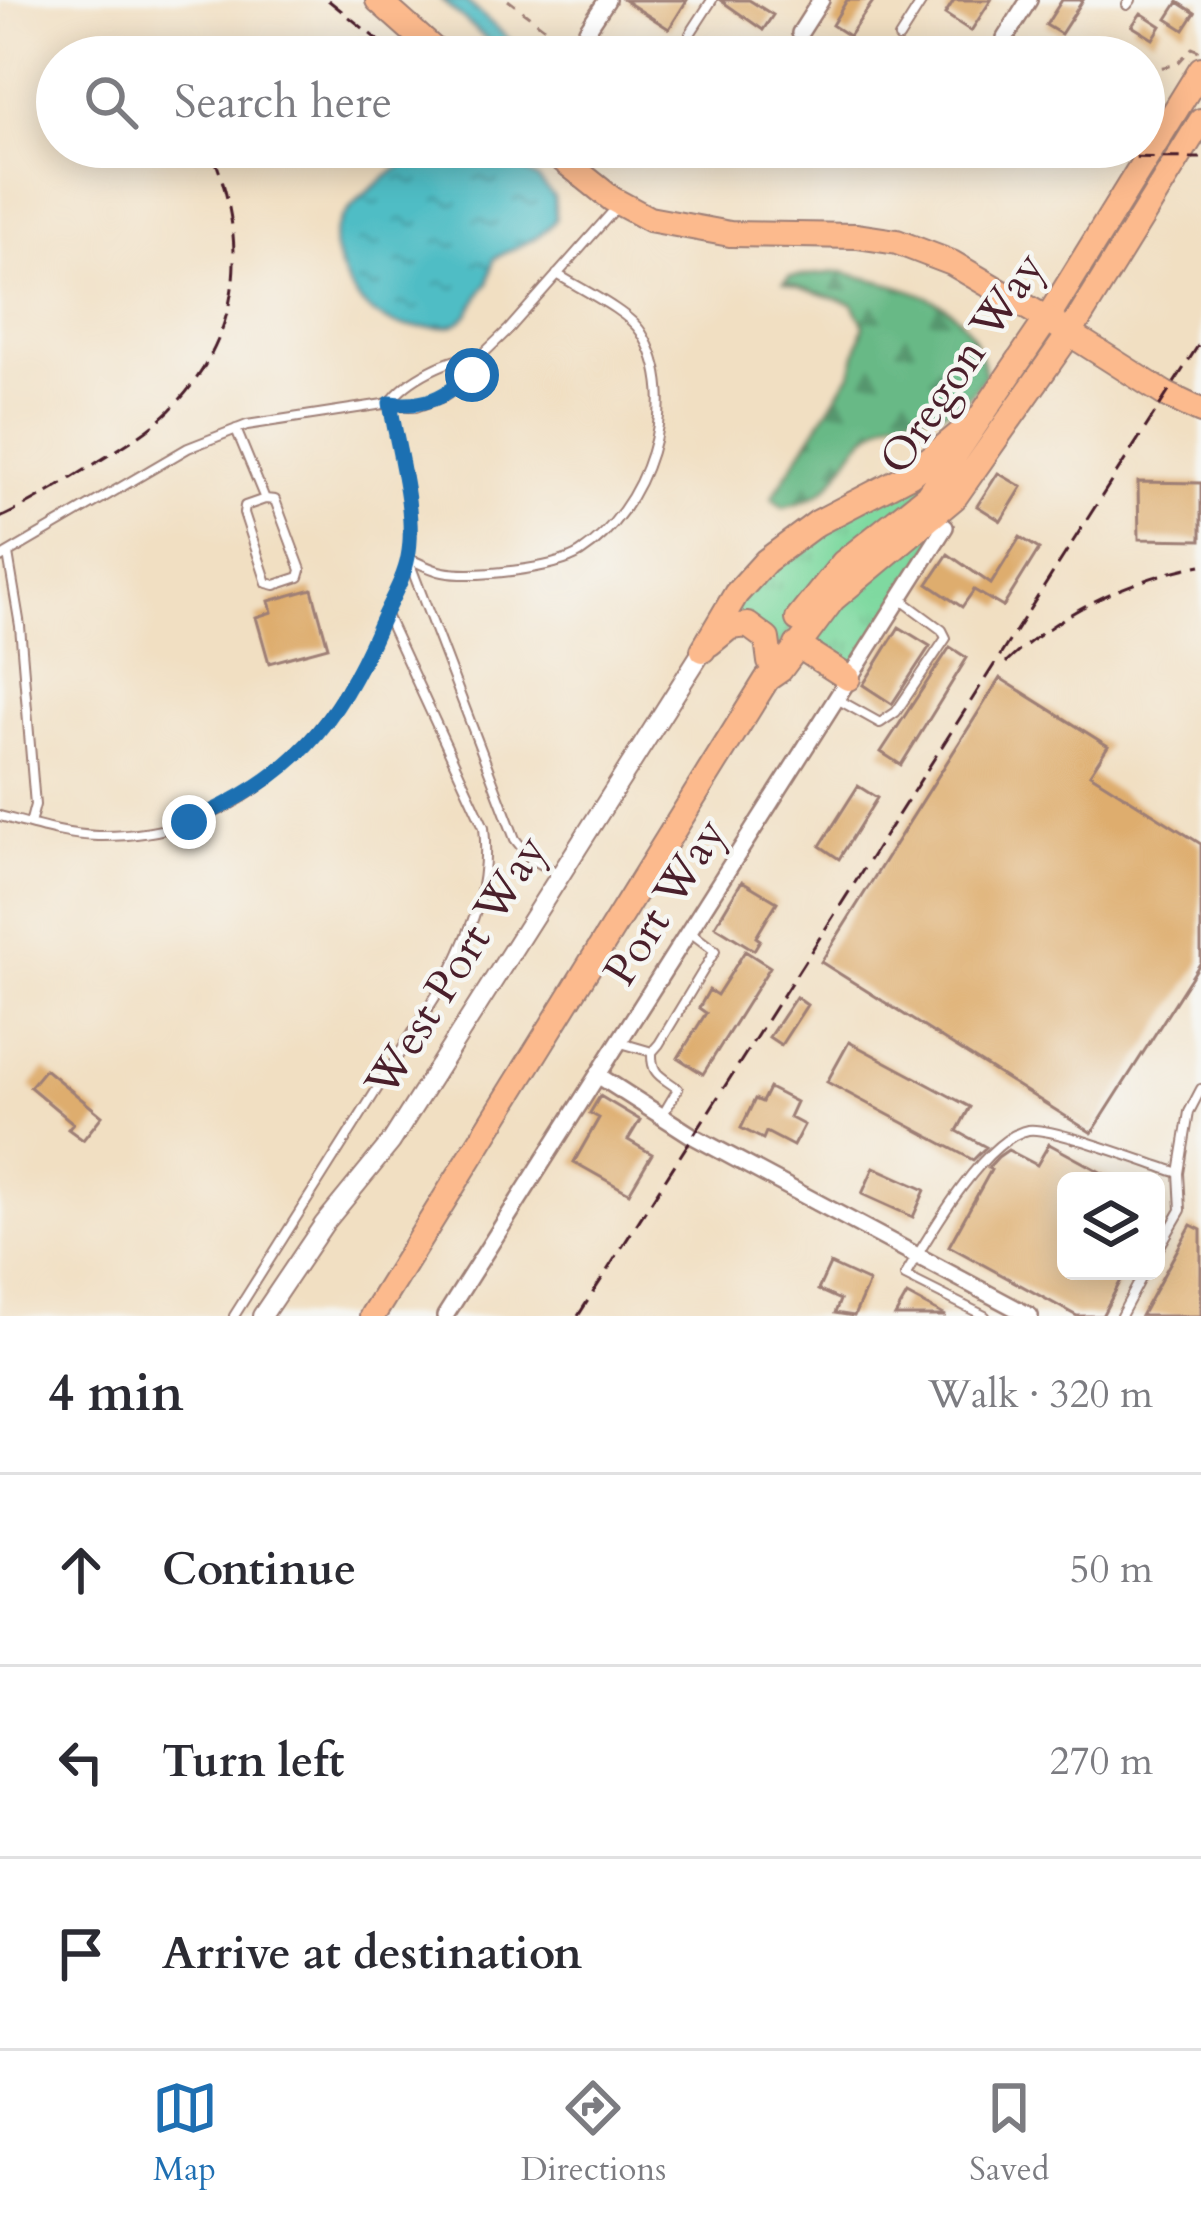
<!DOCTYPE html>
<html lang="en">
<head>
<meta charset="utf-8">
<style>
  :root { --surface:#fff; --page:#f7f7f7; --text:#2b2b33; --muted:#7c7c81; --line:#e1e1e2; --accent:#1f6fb2 }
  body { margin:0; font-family:Cardo,serif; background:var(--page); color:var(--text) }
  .controls { position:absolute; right:36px; bottom:36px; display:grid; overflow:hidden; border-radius:18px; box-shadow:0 6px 30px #0003 }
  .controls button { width:108px; height:108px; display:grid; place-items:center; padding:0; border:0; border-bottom:3px solid var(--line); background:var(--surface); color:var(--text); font:60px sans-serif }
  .stop { position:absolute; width:36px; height:36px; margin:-27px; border:9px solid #1f6fb2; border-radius:50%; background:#fff }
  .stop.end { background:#1f6fb2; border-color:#fff; box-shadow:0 3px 12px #0008 }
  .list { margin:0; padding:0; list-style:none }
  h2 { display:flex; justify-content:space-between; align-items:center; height:156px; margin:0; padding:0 48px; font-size:51px }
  h2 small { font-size:39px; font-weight:400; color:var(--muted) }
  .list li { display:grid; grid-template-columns:78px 1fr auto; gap:36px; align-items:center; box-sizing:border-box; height:192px; padding:0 48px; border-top:3px solid var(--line) }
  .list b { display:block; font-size:45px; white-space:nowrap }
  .list em { font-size:39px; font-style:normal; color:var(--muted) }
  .icon { flex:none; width:66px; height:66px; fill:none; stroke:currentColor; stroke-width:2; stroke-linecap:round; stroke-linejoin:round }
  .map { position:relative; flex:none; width:1201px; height:1316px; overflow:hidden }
  .search { position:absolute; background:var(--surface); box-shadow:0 6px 30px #0003; left:36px; right:36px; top:36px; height:132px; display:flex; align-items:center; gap:30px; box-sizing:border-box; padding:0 42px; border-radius:66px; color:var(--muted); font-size:45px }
  .sheet { height:732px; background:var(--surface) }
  nav { display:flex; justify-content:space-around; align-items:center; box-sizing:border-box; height:168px; border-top:3px solid var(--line); background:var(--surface); font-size:33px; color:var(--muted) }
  nav a { display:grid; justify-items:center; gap:6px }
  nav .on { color:var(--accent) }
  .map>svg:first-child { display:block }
</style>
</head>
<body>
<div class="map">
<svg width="1201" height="1316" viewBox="0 0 1201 1316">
  <defs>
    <pattern id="grass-tufts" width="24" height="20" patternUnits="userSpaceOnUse" patternTransform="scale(3)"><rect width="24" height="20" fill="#7fd9a0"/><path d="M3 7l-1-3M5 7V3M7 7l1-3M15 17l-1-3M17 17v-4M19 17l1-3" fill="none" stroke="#6fba8a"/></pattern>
    <pattern id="forest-firs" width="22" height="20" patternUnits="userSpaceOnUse" patternTransform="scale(3)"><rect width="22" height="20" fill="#67b986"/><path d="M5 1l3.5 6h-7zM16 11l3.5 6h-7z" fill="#57966e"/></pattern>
    <pattern id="water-ripples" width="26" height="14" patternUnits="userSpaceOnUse" patternTransform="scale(3)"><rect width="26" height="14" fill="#4fbdc5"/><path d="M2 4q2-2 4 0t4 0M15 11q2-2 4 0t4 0" fill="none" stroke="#4499a0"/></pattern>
  </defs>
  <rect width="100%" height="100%" fill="#f6f6f2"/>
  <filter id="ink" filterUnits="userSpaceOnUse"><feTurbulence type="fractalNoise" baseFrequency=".00833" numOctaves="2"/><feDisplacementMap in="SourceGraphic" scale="24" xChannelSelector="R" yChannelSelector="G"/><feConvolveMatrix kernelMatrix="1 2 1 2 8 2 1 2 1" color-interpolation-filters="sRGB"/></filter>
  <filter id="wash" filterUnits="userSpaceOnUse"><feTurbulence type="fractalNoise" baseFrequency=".004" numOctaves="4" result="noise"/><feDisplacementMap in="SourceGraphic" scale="48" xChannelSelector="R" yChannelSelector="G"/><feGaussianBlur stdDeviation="2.7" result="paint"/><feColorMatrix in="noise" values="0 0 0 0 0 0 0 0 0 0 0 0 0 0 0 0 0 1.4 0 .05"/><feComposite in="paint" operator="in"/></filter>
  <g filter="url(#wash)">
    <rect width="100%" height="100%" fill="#f1dfc2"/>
    <path fill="url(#grass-tufts)" stroke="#647c66" stroke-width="3" d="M946,472l-131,121 -45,69v-17l-55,-22 35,-46 161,-103z
      M932,520l13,7 -97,151 -51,-33z"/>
    <path fill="url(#forest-firs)" stroke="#586c58" stroke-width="3" d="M841,272c67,17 132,23 144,103 -38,63 -65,19 -111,55 -40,30 -27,64 -91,77l-11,-9 79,-125 13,-48 -11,-21 -69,-22 5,-5z"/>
    <path fill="url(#water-ripples)" stroke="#4c6e78" stroke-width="3" d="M441,0h24l64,57h-22z
      M431,147h55l53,33 15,17 2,22c-15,21 -41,27 -62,40l-6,25c-14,13 -14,33 -35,41 -7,3 -19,2 -27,2 -43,2 -70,-20 -85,-58 -4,-12 -9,-23 -6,-36 8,-30 70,-70 96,-86z"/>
    <g id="blocks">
      <path fill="#dead6e" d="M624,0h63l-18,29z
        M720,0h29l24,15 -10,15z
        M847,0h27l-25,36 -17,-11z
        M954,0h37l-20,31 -26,-17z
        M1062,0h21l-22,34 -15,-9z
        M1178,2l17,11 -11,17 -17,-11z
        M1141,13l20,13 -8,13 -21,-13z
        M998,473l24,14 -21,34 -24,-15z
        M1138,482l63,1v57l-62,-1z
        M1020,537l19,12 -36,58 -29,-17 -12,17 -34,-23 20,-30 43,30z
        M312,589l16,58 -59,16 -13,-46 16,-5 -3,-11z
        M899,627l31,19 -38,58 -29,-19z
        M950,647l17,11 -66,107 -20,-13z
        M1000,678l108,68 -18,28 111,70v118l-109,171 -271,-171z
        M858,786l19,12 -38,61 -19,-13z
        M742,881l35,21 -21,35 4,3 -6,10 -39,-24z
        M745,951l25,16 -67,107 -25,-16 28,-45 -7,-5 10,-18 8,5z
        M796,997l11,8 -26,40 -12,-8z
        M849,1042l121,65 -13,24 29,16 -13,13 -146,-78z
        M45,1069l57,47 -19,24 -15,-11 5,-6 -43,-36z
        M769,1088l27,14 -7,15 15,8 -11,21 -27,-14 -3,7 -22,-11 14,-29 7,3z
        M600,1096l40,24 -12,20 24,14 -23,39 -55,-31 25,-44 -9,-5z
        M1049,1144l68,37h-51v90h60l-24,45h-25l-128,-70 42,-76 -3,-2 10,-11 10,-7 29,15z
        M874,1167l51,23 -12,27 -51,-23z
        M1191,1225l10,5v86h-60z
        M830,1264l39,18 -15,34 -19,-3 5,-13 -22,-10z
        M907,1295l39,21h-51z"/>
    </g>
  </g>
  <g filter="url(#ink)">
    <use href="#blocks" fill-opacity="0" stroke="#9e7f76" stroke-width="3"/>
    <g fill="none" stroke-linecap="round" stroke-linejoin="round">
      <defs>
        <path id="service" d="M1127,5l4,-5
          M690,34l22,-34
          M899,38l24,-38
          M236,429l29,70 10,1 26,70 -2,7 -24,8 -8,-2 -23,-70 1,-7 20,-7
          M8,554l12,72 15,179 -5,19
          M0,558l188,-110 59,-23 143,-22 26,4 29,-11 28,-21 8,-19 28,-27 106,-120
          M408,558c11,5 24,12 35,14 30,6 112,-3 137,-19 66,-43 105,-151 61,-221 -12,-20 -62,-44 -84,-58
          M408,559l107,280 15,19 29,16
          M837,699l43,24 16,-11 50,-74 -4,-8 -42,-31
          M0,816c33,9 64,19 98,20 135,2 228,-87 278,-203 10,-24 27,-50 32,-76 9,-44 -10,-109 -18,-154 16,-24 62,-47 91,-47
          M621,1043l31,9 7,-8 56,-93 -25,-19
          M652,1052c-1,24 10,24 26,37l-16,27
          M1156,1253l25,-43 -2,-37 10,-61 12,-23
          M234,1316l215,-341c25,-52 41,-90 35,-148l-99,-214
          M985,1316l-80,-40c22,-37 78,-137 123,-146 23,-4 122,34 151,43
          M1121,1316l24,-45"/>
        <path id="minor" d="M587,30l20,-30
          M800,33l21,-33
          M1005,38l24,-38
          M599,1076l92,59 339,181
          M445,1316l500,-789"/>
        <path id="tertiary" d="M262,1316l62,-92 67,-82 312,-492"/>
        <path id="primary" d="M378,0l64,57
          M547,147l65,52 37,20 81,15 127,2 40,6 55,21 95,56 154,-250
          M1070,333l131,-212"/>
        <path id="trunk" d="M798,619l45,-56 84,-67 120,-177 118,75 36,17
          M709,644l21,-17 18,-2 19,14 3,23
          M797,645l51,33
          M703,650l33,-56 30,-33 51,-38 94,-49 51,-42
          M372,1316l395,-637 13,-9 53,-71 121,-101 116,-165"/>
      </defs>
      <use href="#service" stroke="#9e7f76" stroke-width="12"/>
      <use href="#minor" stroke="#9e7f76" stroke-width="20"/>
      <use href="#tertiary" stroke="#9e7f76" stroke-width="22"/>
      <use href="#primary" stroke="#9e7f76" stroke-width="28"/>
      <use href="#trunk" stroke="#9e7f76" stroke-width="28"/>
      <path stroke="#9e7f76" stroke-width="3" stroke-dasharray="9 9" stroke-linecap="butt" d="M508,0l47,36 58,21
        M1144,70l32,-5 16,-17 7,3"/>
      <use href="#service" stroke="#fff" stroke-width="8"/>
      <use href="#minor" stroke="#fff" stroke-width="15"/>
      <use href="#tertiary" stroke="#fff" stroke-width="18"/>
      <use href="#primary" stroke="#fcba8d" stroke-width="24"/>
      <use href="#trunk" stroke="#fcba8d" stroke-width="24"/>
      <path stroke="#4a1f2b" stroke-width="3" stroke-dasharray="18 9" stroke-linecap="butt" d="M328,0l71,57
        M623,147l61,6 517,5
        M0,518c31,-14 59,-32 88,-50 28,-18 58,-34 82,-58 74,-74 79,-171 40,-263
        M1006,663c55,-52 121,-83 195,-98
        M578,1316l623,-975"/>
    </g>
  </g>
  <g fill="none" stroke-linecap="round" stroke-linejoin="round" filter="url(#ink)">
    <path stroke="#1f6fb2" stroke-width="15" d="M189,822c104,-46 146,-94 191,-198 9,-21 24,-44 28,-67 9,-44 -11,-109 -18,-154 36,5 55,-7 82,-28"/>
  </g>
  <g text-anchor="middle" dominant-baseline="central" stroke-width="9" stroke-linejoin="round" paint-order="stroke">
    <g font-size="45" fill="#4a1f2b" stroke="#f6f6f2">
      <text transform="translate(962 363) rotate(-56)">Oregon Way</text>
      <text transform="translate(665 902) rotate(-58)">Port Way</text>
      <text transform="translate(456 966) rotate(-58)">West Port Way</text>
    </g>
  </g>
</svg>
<div class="controls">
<button><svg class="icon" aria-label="layers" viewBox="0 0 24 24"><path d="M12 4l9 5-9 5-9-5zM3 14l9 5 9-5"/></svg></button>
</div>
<div class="stop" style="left:472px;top:375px"></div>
<div class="stop end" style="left:189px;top:822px"></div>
<div class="search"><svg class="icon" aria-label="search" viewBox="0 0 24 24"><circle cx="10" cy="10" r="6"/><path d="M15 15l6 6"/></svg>Search here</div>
</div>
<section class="sheet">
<h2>4 min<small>Walk · 320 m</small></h2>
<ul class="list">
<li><svg class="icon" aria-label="ahead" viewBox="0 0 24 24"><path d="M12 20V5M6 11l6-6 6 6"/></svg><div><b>Continue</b></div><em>50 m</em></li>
<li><svg class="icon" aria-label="left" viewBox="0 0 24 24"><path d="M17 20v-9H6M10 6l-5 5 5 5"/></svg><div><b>Turn left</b></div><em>270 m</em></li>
<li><svg class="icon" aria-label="arrive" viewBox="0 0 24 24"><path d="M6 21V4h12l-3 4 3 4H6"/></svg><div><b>Arrive at destination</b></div></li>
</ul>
</section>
<nav>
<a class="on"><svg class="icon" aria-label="map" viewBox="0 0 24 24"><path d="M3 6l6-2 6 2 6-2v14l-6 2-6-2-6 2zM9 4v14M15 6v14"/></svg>Map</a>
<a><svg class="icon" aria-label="directions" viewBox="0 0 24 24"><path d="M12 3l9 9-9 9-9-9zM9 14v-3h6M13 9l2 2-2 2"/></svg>Directions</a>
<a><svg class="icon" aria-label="saved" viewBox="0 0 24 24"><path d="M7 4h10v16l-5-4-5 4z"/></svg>Saved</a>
</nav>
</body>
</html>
